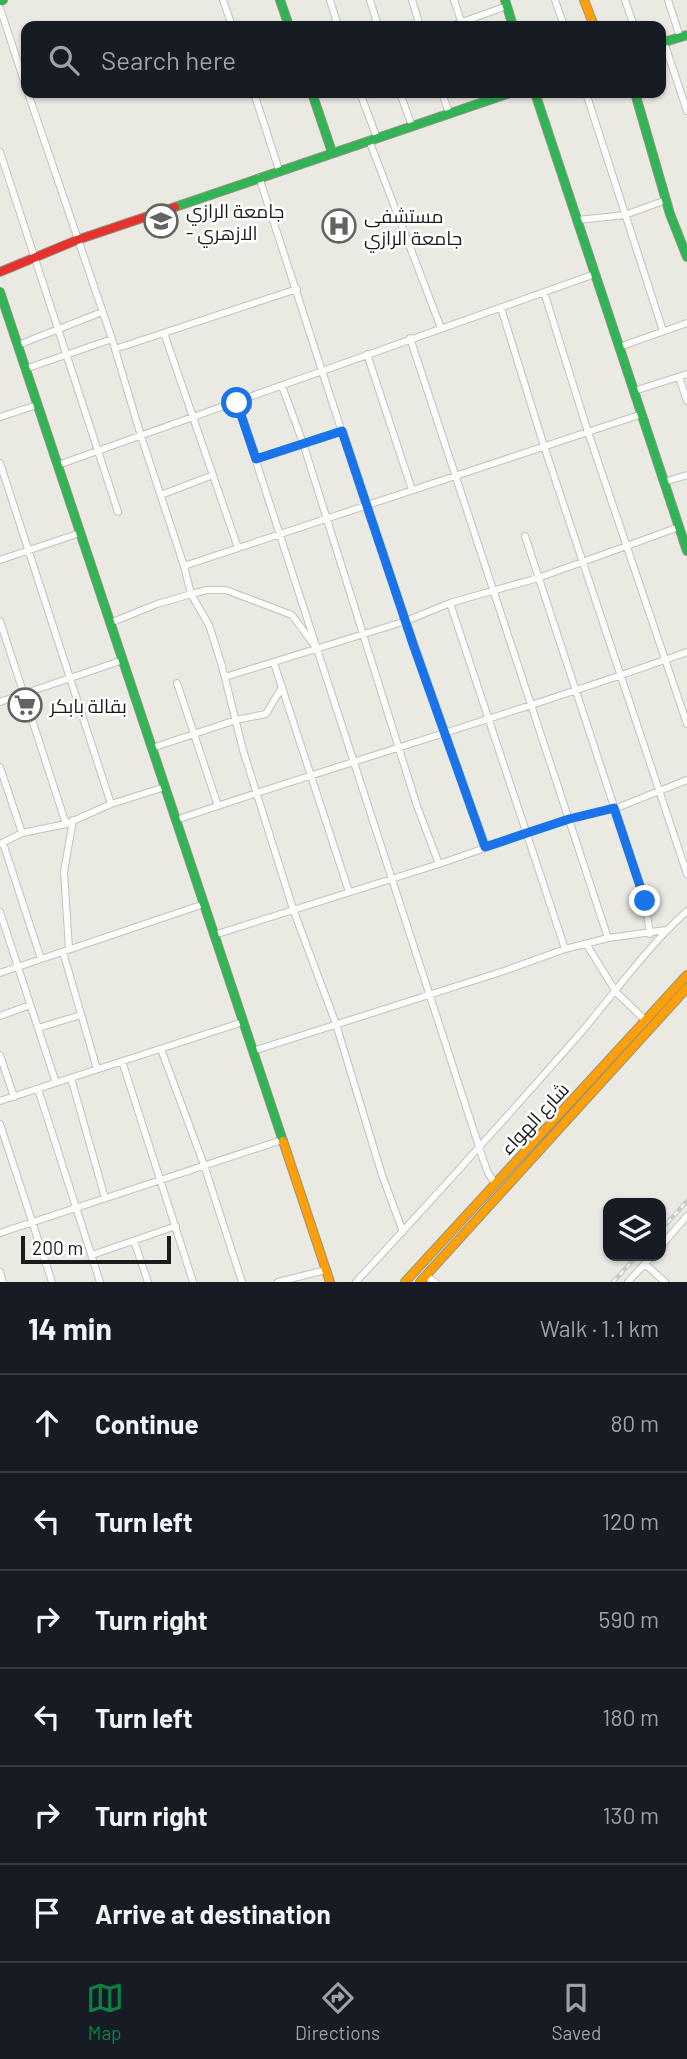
<!DOCTYPE html>
<html lang="en">
<head>
<meta charset="utf-8">
<style>
  :root { --surface:#171b24; --page:#20242c; --text:#f1f3f6; --muted:#9ea1a6; --line:#363941; --accent:#0b8043 }
  body { margin:0; font-family:Barlow,Cairo,sans-serif; background:var(--page); color:var(--text) }
  .controls { position:absolute; right:21px; bottom:21px; display:grid; overflow:hidden; border-radius:14px; box-shadow:0 2px 5px #0004 }
  .controls button { width:63px; height:63px; display:grid; place-items:center; padding:0; border:0; border-bottom:2px solid var(--line); background:var(--surface); color:var(--text); font:35px sans-serif }
  .scale { position:absolute; left:21px; bottom:18px; width:150px; box-sizing:border-box; padding-left:7px; border:4px solid #1b1b1b; border-top:0; font-size:19px; line-height:24px; white-space:nowrap; color:#1b1b1b; -webkit-text-stroke:5px #fff; paint-order:stroke }
  .stop { position:absolute; width:21px; height:21px; margin:-16px; border:5px solid #1a73e8; border-radius:50%; background:#fff }
  .stop.end { background:#1a73e8; border-color:#fff; box-shadow:0 2px 7px #0008 }
  .list { margin:0; padding:0; list-style:none }
  h2 { display:flex; justify-content:space-between; align-items:center; height:91px; margin:0; padding:0 28px; font-size:30px }
  h2 small { font-size:23px; font-weight:400; color:var(--muted) }
  .list li { display:grid; grid-template-columns:46px 1fr auto; gap:21px; align-items:center; box-sizing:border-box; height:98px; padding:0 28px; border-top:2px solid var(--line) }
  .list b { display:block; font-size:26px; white-space:nowrap }
  .list em { font-size:23px; font-style:normal; color:var(--muted) }
  .icon { flex:none; width:38px; height:38px; fill:none; stroke:currentColor; stroke-width:2; stroke-linecap:round; stroke-linejoin:round }
  .map { position:relative; flex:none; width:687px; height:1282px; overflow:hidden }
  .search { position:absolute; background:var(--surface); box-shadow:0 2px 5px #0004; left:21px; right:21px; top:21px; height:77px; display:flex; align-items:center; gap:18px; box-sizing:border-box; padding:0 24px; border-radius:14px; color:var(--muted); font-size:26px }
  .sheet { height:679px; background:var(--surface) }
  nav { display:flex; justify-content:space-around; align-items:center; box-sizing:border-box; height:98px; border-top:2px solid var(--line); background:var(--surface); font-size:19px; color:var(--muted) }
  nav a { display:grid; justify-items:center; gap:4px }
  nav .on { color:var(--accent) }
  .map>svg:first-child { display:block }
</style>
</head>
<body>
<div class="map">
<svg width="687" height="1282" viewBox="0 0 687 1282">
  <rect width="100%" height="100%" fill="#eae9e2"/>
  <g fill="none" stroke-linecap="round" stroke-linejoin="round">
    <defs>
      <path id="street" d="M223,0l9,26
        M330,0l8,26
        M370,0l8,26
        M412,0l8,26
        M454,0l8,24
        M555,0l9,26
        M625,0l9,26
        M668,0l12,37
        M0,8l26,79
        M451,26l56,-20
        M664,42l23,69
        M28,93l84,246 29,97 43,130 7,28 18,31 13,41 21,84 50,159 43,115 46,151 21,57
        M254,93l25,77
        M360,93l17,45
        M400,93l12,33
        M442,93l7,20
        M586,93l77,238
        M369,140l72,188
        M0,152l118,360
        M259,177l107,329 119,341
        M578,220l47,-5 41,-15
        M544,292l44,140 99,292
        M501,308l43,138 143,428
        M164,333l74,215
        M410,338l198,600
        M18,345l84,-33
        M619,347l68,-24
        M115,349l182,-60
        M367,354l45,136
        M25,369l87,-30
        M679,377l8,24
        M634,391l53,-17
        M237,403l246,756 5,14 7,10
        M0,417l37,-12
        M256,459l86,-28
        M0,463l111,341
        M58,465l537,-191
        M664,482l23,-7
        M161,495l52,-20
        M525,536l120,365 5,33
        M0,560l80,-27
        M184,566l458,-152
        M450,603l115,346
        M0,621l66,203
        M110,623l47,-19 38,-11 12,-3h19l66,25 22,30
        M274,663l75,229
        M225,677l181,-56 44,-18 88,-25 141,-51
        M177,683l41,123
        M0,702l123,-42
        M152,748l84,-28 30,-6 16,-27
        M0,767l22,66
        M176,820c169,-58 342,-107 511,-168
        M3,843l38,116
        M0,844l22,-11 44,-9 45,-20 54,-17
        M439,864l130,-45 45,-10 73,-29
        M0,912l56,171
        M214,935l225,-71 -22,-58 -114,-363 -21,-57
        M587,945l29,47 30,29
        M69,949l-5,-77 9,-52
        M63,952l34,117
        M0,973l204,-69
        M0,1016l30,-11
        M38,1028l43,-13
        M161,1049l43,116 38,117
        M253,1051l251,-80 61,-22 43,-11 58,-8
        M0,1055l14,42
        M122,1061l71,221
        M71,1078l34,120
        M38,1089l62,193
        M0,1101l243,-79
        M0,1124l52,158
        M0,1233l282,-93
        M134,1241l14,41
        M661,1246l26,-30
        M92,1255l84,-29
        M645,1264l20,18
        M0,1272l3,10
        M426,1276l9,6
        M278,1282l48,-12
        M356,1282c75,-81 149,-163 222,-246 36,-42 68,-88 109,-125
        M628,1282l24,-26"/>
      <path id="fast" d="M280,0l9,26
        M505,0l8,26
        M0,1l3,-1
        M661,43l26,-8
        M312,93l20,59
        M535,93l152,458
        M635,93l35,121 17,43
        M175,207l335,-114
        M0,292l283,849"/>
      <path id="slow" d="M584,0l10,26
        M283,1141l47,141
        M405,1282l282,-307
        M420,1282l267,-294"/>
      <path id="jam" d="M0,272l77,-32 98,-33"/>
    </defs>
    <use href="#street" stroke="#c2c2bf" stroke-width="8"/>
    <use href="#fast" stroke="#8f947b" stroke-width="10"/>
    <use href="#slow" stroke="#8f947b" stroke-width="10"/>
    <use href="#jam" stroke="#8f947b" stroke-width="10"/>
    <use href="#street" stroke="#fcfcfb" stroke-width="6"/>
    <use href="#fast" stroke="#30b455" stroke-width="8"/>
    <use href="#slow" stroke="#ff9f0a" stroke-width="8"/>
    <use href="#jam" stroke="#e5322d" stroke-width="8"/>
    <defs>
      <path id="rail" d="M661,1230l26,-29
        M613,1282l24,-26"/>
    </defs>
    <use href="#rail" stroke="#c9c9c8" stroke-width="4.5"/>
    <use href="#rail" stroke="#fff" stroke-width="2" stroke-dasharray="5" stroke-linecap="butt"/>
  </g>
  <g fill="none" stroke-linecap="round" stroke-linejoin="round">
    <path stroke="#1a73e8" stroke-width="9" d="M237,403l19,56 86,-28 71,213 72,203 84,-28 45,-11 31,93"/>
  </g>
  <defs>
    <symbol id="university-ring" viewBox="-11 -11 22 22"><circle r="9.5" fill="#fff" stroke="#636361" stroke-width="1.5"/><path d="M0-5L7-2L0 1L-7-2ZM-4 1L0 2.5L4 1V4Q0 6-4 4Z" fill="#636361"/></symbol>
    <symbol id="hospital-ring" viewBox="-11 -11 22 22"><circle r="9.5" fill="#fff" stroke="#636361" stroke-width="1.5"/><path d="M-5-5h3v3.5h4V-5h3V5h-3V1.5h-4V5h-3Z" fill="#636361"/></symbol>
    <symbol id="supermarket-ring" viewBox="-11 -11 22 22"><circle r="9.5" fill="#fff" stroke="#636361" stroke-width="1.5"/><path d="M-6-5.5h2.5l.6 2H6L4.5 2H-2.5L-4.4-4H-6ZM-1.5 3.2a1.3 1.3 0 1 0 .1 0ZM3 3.2a1.3 1.3 0 1 0 .1 0Z" fill="#636361"/></symbol>
  </defs>
  <g fill-rule="evenodd">
    <use href="#university-ring" x="142" y="202" width="38" height="38"/>
    <use href="#hospital-ring" x="320" y="207" width="38" height="38"/>
    <use href="#supermarket-ring" x="6" y="686" width="38" height="38"/>
  </g>
  <g text-anchor="middle" dominant-baseline="central" stroke-width="5" stroke-linejoin="round" paint-order="stroke">
    <g font-size="19" fill="#1b1b1b" stroke="#fff" text-anchor="start">
      <text x="186" y="210">جامعة الرازي<tspan x="186" dy="22">- الازهري</tspan></text>
      <text x="364" y="215">مستشفى<tspan x="364" dy="22">جامعة الرازي</tspan></text>
      <text x="50" y="705">بقالة بابكر</text>
    </g>
    <g font-size="19" fill="#1b1b1b" stroke="#fff">
      <text transform="translate(534 1118) rotate(-47)">شارع الهواء</text>
    </g>
  </g>
</svg>
<div class="controls">
<button><svg class="icon" aria-label="layers" viewBox="0 0 24 24"><path d="M12 4l9 5-9 5-9-5zM3 14l9 5 9-5"/></svg></button>
</div>
<div class="scale">200 m</div>
<div class="stop" style="left:237px;top:403px"></div>
<div class="stop end" style="left:645px;top:901px"></div>
<div class="search"><svg class="icon" aria-label="search" viewBox="0 0 24 24"><circle cx="10" cy="10" r="6"/><path d="M15 15l6 6"/></svg>Search here</div>
</div>
<section class="sheet">
<h2>14 min<small>Walk · 1.1 km</small></h2>
<ul class="list">
<li><svg class="icon" aria-label="ahead" viewBox="0 0 24 24"><path d="M12 20V5M6 11l6-6 6 6"/></svg><div><b>Continue</b></div><em>80 m</em></li>
<li><svg class="icon" aria-label="left" viewBox="0 0 24 24"><path d="M17 20v-9H6M10 6l-5 5 5 5"/></svg><div><b>Turn left</b></div><em>120 m</em></li>
<li><svg class="icon" aria-label="right" viewBox="0 0 24 24"><path d="M7 20v-9h11M14 6l5 5-5 5"/></svg><div><b>Turn right</b></div><em>590 m</em></li>
<li><svg class="icon" aria-label="left" viewBox="0 0 24 24"><path d="M17 20v-9H6M10 6l-5 5 5 5"/></svg><div><b>Turn left</b></div><em>180 m</em></li>
<li><svg class="icon" aria-label="right" viewBox="0 0 24 24"><path d="M7 20v-9h11M14 6l5 5-5 5"/></svg><div><b>Turn right</b></div><em>130 m</em></li>
<li><svg class="icon" aria-label="arrive" viewBox="0 0 24 24"><path d="M6 21V4h12l-3 4 3 4H6"/></svg><div><b>Arrive at destination</b></div></li>
</ul>
</section>
<nav>
<a class="on"><svg class="icon" aria-label="map" viewBox="0 0 24 24"><path d="M3 6l6-2 6 2 6-2v14l-6 2-6-2-6 2zM9 4v14M15 6v14"/></svg>Map</a>
<a><svg class="icon" aria-label="directions" viewBox="0 0 24 24"><path d="M12 3l9 9-9 9-9-9zM9 14v-3h6M13 9l2 2-2 2"/></svg>Directions</a>
<a><svg class="icon" aria-label="saved" viewBox="0 0 24 24"><path d="M7 4h10v16l-5-4-5 4z"/></svg>Saved</a>
</nav>
</body>
</html>
